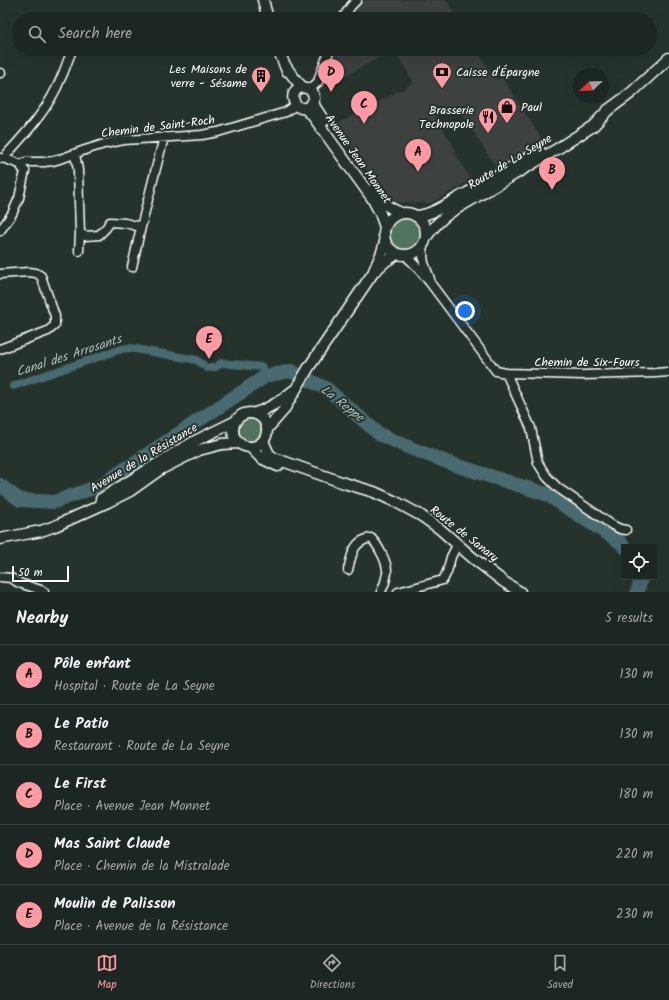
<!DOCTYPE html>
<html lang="en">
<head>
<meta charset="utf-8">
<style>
  :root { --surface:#1c2622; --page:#29322f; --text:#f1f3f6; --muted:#a0a5a5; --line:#3a4340; --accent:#ff9aa2 }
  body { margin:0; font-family:Kalam,sans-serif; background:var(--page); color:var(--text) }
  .controls { position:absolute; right:12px; bottom:12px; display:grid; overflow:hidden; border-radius:0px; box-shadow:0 4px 16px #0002 }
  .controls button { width:36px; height:36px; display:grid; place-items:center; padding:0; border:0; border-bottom:1px solid var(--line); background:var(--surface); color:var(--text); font:20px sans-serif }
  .compass { position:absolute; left:573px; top:68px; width:36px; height:36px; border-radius:50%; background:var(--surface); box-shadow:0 4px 16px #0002; rotate:247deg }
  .scale { position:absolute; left:12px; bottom:10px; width:57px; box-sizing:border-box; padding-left:4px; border:2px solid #fff; border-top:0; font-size:11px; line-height:14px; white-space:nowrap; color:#fff; -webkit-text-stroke:3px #26332d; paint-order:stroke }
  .you { position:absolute; left:465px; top:311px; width:14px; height:14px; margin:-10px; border:3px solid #fff; border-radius:50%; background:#1a73e8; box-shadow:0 0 0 6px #1a73e833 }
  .badge { display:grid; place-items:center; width:26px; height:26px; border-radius:50%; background:var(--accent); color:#111; font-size:13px; font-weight:700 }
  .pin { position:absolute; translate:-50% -33px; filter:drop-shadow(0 1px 2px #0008) }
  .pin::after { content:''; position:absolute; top:21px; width:14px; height:12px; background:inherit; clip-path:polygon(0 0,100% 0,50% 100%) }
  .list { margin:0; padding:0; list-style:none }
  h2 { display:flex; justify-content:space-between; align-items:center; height:52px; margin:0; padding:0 16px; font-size:17px }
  h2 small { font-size:13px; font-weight:400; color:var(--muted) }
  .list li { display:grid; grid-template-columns:26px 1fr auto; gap:12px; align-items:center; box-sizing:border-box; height:60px; padding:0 16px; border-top:1px solid var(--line) }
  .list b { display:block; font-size:15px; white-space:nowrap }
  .list p { margin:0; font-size:13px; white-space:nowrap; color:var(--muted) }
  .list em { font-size:13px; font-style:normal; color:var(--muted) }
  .icon { flex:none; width:22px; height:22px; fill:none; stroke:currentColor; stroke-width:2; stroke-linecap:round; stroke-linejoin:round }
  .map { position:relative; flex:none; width:669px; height:592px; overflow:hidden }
  .search { position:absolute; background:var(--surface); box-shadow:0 4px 16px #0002; left:12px; right:12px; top:12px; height:44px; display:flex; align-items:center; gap:10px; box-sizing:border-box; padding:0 14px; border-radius:22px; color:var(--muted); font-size:15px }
  .sheet { height:352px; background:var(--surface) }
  nav { display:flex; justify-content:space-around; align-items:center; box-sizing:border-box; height:56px; border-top:1px solid var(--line); background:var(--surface); font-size:11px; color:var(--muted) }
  nav a { display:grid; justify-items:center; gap:2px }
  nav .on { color:var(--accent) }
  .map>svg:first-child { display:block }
</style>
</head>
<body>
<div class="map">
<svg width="669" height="592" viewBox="0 0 669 592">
  <rect width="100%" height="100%" fill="#26332d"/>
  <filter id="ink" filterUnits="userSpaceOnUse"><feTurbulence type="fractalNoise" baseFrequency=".025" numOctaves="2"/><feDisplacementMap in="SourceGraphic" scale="8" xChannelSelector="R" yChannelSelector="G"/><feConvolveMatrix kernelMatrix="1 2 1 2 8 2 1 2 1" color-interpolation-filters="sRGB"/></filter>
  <g filter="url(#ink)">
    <path fill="#3c4241" d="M365,0h81l12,19h-110l8,-11z
      M335,49h141l20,31 6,-3 42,66 -47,26 -41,-64 -20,12 20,33 -2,2 17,28 -40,23 -42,-1 -36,-51 -14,-29 38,-19 37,-20 -20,-33 -76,40 7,-13z"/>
    <path fill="#51725d" stroke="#a8b8ae" d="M384 234a21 21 0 1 1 42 0a21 21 0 1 1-42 0Z
      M233 430a17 17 0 1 1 34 0a17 17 0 1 1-34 0Z"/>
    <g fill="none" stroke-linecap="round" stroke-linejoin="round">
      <path stroke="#486a6f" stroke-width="8" d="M13,386l109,-37 8,-1 67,12 10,8 9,-1 5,-4 41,4 4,9"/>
      <path stroke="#486a6f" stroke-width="14" d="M0,485l20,15 34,2 45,-16 167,-110 25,-5 36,18 52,45 31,14 42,16 94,30 74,48 4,5
        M637,592l5,-15"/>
      <defs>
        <path id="minor" d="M342,19l9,-13 6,-6
          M0,73h1
          M310,89l8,-7 1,-4 11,-29
          M75,154l3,16 2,63 5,3 14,-1 7,-7 4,-6 15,1 16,4 23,-90
          M0,158l6,1 16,6
          M6,159l1,-5c21,-23 42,-46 54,-76 5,-10 7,-20 12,-29
          M25,171l-3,-3 1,-4 3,-2h18l9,-1 13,-4 19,-7 19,-6 20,-4 78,-5 16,-3 68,-20 10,-7
          M0,231l12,-17 7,-16 6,-27
          M422,247l2,16 6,16
          M79,251l1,-18
          M405,255l12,12 14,17 65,87 10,2 77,2 72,-2 14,-1
          M132,267l9,-40
          M0,274l29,-2 7,1 5,3 14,40v9l-7,6 -48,18
          M506,373l25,55 7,35 9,14 11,11 54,37 8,4 6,1
          M348,570c4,-16 5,-29 23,-32 7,7 17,25 16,35 -1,7 -3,13 -6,19
          M0,577l11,1 8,5 22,7 3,2
          M398,592l45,-12 4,-8 4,-15 6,-12"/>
        <path id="major" d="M263,0l5,19
          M278,49l9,22
          M285,65c4,6 12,18 18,22 3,1 6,1 8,4 3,2 3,5 3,8 -1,4 -3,6 -6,8 -13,7 -23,-17 -5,-20
          M313,102l2,5 9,14
          M305,108l7,7 60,83 8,15 5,14
          M373,189c9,13 13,18 28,24
          M384 234a21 21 0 1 1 42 0a21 21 0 1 1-42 0Z
          M417,216c16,-1 36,-16 50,-23 25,-14 49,-28 73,-42
          M427,236c7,-10 14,-17 24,-24l106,-63 36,-23 15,-16 23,-17 38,-35
          M376,270l10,-9 11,-7
          M233 430a17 17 0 1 1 34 0a17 17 0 1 1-34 0Z
          M255,413c14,-4 27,-13 38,-22
          M267,429l16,-18 26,-44 64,-94 9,-21 3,-10
          M263,441l6,13 5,4 70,25 30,9 22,10 24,13 20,14 33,29 31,24 16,10
          M250,447l11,11 17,8
          M101,499l80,-50 14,-8 39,-19
          M0,539l25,-5 16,-3 14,-5 53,-24 22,-11 31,-22 38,-19 23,-6 16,-1"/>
      </defs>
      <use href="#minor" stroke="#fff" stroke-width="11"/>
      <use href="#major" stroke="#fff" stroke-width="13"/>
      <use href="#minor" stroke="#26332d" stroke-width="8"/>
      <use href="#major" stroke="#26332d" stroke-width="10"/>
    </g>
  </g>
  <defs>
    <symbol id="bank-pin" viewBox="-11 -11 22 30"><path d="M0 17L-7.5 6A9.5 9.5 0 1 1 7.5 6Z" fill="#ff9aa2" stroke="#26332d"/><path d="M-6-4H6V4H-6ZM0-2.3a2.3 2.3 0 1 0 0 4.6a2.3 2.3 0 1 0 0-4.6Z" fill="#111"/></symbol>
    <symbol id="building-pin" viewBox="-11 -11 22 30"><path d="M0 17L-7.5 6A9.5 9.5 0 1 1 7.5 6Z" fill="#ff9aa2" stroke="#26332d"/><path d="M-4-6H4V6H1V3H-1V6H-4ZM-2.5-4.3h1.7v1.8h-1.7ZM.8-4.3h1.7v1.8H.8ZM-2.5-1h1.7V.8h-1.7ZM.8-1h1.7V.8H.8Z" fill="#111"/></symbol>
    <symbol id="shop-pin" viewBox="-11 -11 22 30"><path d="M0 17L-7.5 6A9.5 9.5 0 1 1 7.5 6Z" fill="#ff9aa2" stroke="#26332d"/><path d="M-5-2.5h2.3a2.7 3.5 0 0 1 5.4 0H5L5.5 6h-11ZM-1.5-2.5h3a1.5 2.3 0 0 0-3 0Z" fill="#111"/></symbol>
    <symbol id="restaurant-pin" viewBox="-11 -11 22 30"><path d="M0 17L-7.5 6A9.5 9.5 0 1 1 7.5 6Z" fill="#ff9aa2" stroke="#26332d"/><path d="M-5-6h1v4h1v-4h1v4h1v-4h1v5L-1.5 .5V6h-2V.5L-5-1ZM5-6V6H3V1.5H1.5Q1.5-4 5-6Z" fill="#111"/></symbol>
  </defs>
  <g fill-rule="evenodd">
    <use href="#bank-pin" x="431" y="61" width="22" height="30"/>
    <use href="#building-pin" x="250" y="65" width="22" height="30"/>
    <use href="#shop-pin" x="496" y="96" width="22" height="30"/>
    <use href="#restaurant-pin" x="477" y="106" width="22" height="30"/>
  </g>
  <g text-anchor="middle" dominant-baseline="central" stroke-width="4" stroke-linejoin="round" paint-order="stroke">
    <g font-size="12" fill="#fff" stroke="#26332d" text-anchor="end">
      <text x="247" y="69">Les Maisons de<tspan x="247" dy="14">verre - Sésame</tspan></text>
      <text x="456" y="72" text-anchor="start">Caisse d'Épargne</text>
      <text x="521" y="107" text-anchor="start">Paul</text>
      <text x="474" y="110">Brasserie<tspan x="474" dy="14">Technopole</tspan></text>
    </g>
    <g font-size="12" fill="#fff" stroke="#26332d">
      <text transform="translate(158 127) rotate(-7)">Chemin de Saint-Roch</text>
      <text transform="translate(358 159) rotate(55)">Avenue Jean Monnet</text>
      <text transform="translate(510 162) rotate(-31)">Route de La Seyne</text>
      <text x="587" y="362">Chemin de Six-Fours</text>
      <text transform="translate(144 458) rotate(-31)">Avenue de la Résistance</text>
      <text transform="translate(464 534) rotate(38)">Route de Sanary</text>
    </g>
    <g font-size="13" font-style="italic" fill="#adbcbe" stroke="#26332d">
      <text transform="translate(69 356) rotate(-18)">Canal des Arrosants</text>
      <text transform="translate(342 404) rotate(38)">La Reppe</text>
    </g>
  </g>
</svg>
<div class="controls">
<button><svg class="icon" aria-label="locate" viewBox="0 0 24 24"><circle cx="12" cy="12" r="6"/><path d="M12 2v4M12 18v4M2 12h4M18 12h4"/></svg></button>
</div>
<svg class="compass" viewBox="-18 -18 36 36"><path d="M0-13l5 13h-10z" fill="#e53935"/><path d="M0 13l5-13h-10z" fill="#a0a5a5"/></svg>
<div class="scale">50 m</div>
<div class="you"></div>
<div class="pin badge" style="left:418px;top:172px">A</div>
<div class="pin badge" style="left:552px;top:190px">B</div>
<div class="pin badge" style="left:364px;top:124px">C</div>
<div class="pin badge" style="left:331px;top:92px">D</div>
<div class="pin badge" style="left:209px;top:359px">E</div>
<div class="search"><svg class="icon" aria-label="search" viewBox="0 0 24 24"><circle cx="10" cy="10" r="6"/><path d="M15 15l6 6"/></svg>Search here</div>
</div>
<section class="sheet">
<h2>Nearby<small>5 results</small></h2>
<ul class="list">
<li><span class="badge">A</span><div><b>Pôle enfant</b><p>Hospital · Route de La Seyne</p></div><em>130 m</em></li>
<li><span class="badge">B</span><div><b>Le Patio</b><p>Restaurant · Route de La Seyne</p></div><em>130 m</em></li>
<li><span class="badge">C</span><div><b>Le First</b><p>Place · Avenue Jean Monnet</p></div><em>180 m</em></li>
<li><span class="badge">D</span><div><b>Mas Saint Claude</b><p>Place · Chemin de la Mistralade</p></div><em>220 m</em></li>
<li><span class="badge">E</span><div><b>Moulin de Palisson</b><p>Place · Avenue de la Résistance</p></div><em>230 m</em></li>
</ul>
</section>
<nav>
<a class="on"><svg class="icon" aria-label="map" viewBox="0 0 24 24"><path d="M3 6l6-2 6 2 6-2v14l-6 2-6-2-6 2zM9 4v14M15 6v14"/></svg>Map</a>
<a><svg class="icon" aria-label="directions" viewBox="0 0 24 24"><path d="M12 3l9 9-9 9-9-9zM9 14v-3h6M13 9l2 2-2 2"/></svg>Directions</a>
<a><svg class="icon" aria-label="saved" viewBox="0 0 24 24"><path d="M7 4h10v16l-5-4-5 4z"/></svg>Saved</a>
</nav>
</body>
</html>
